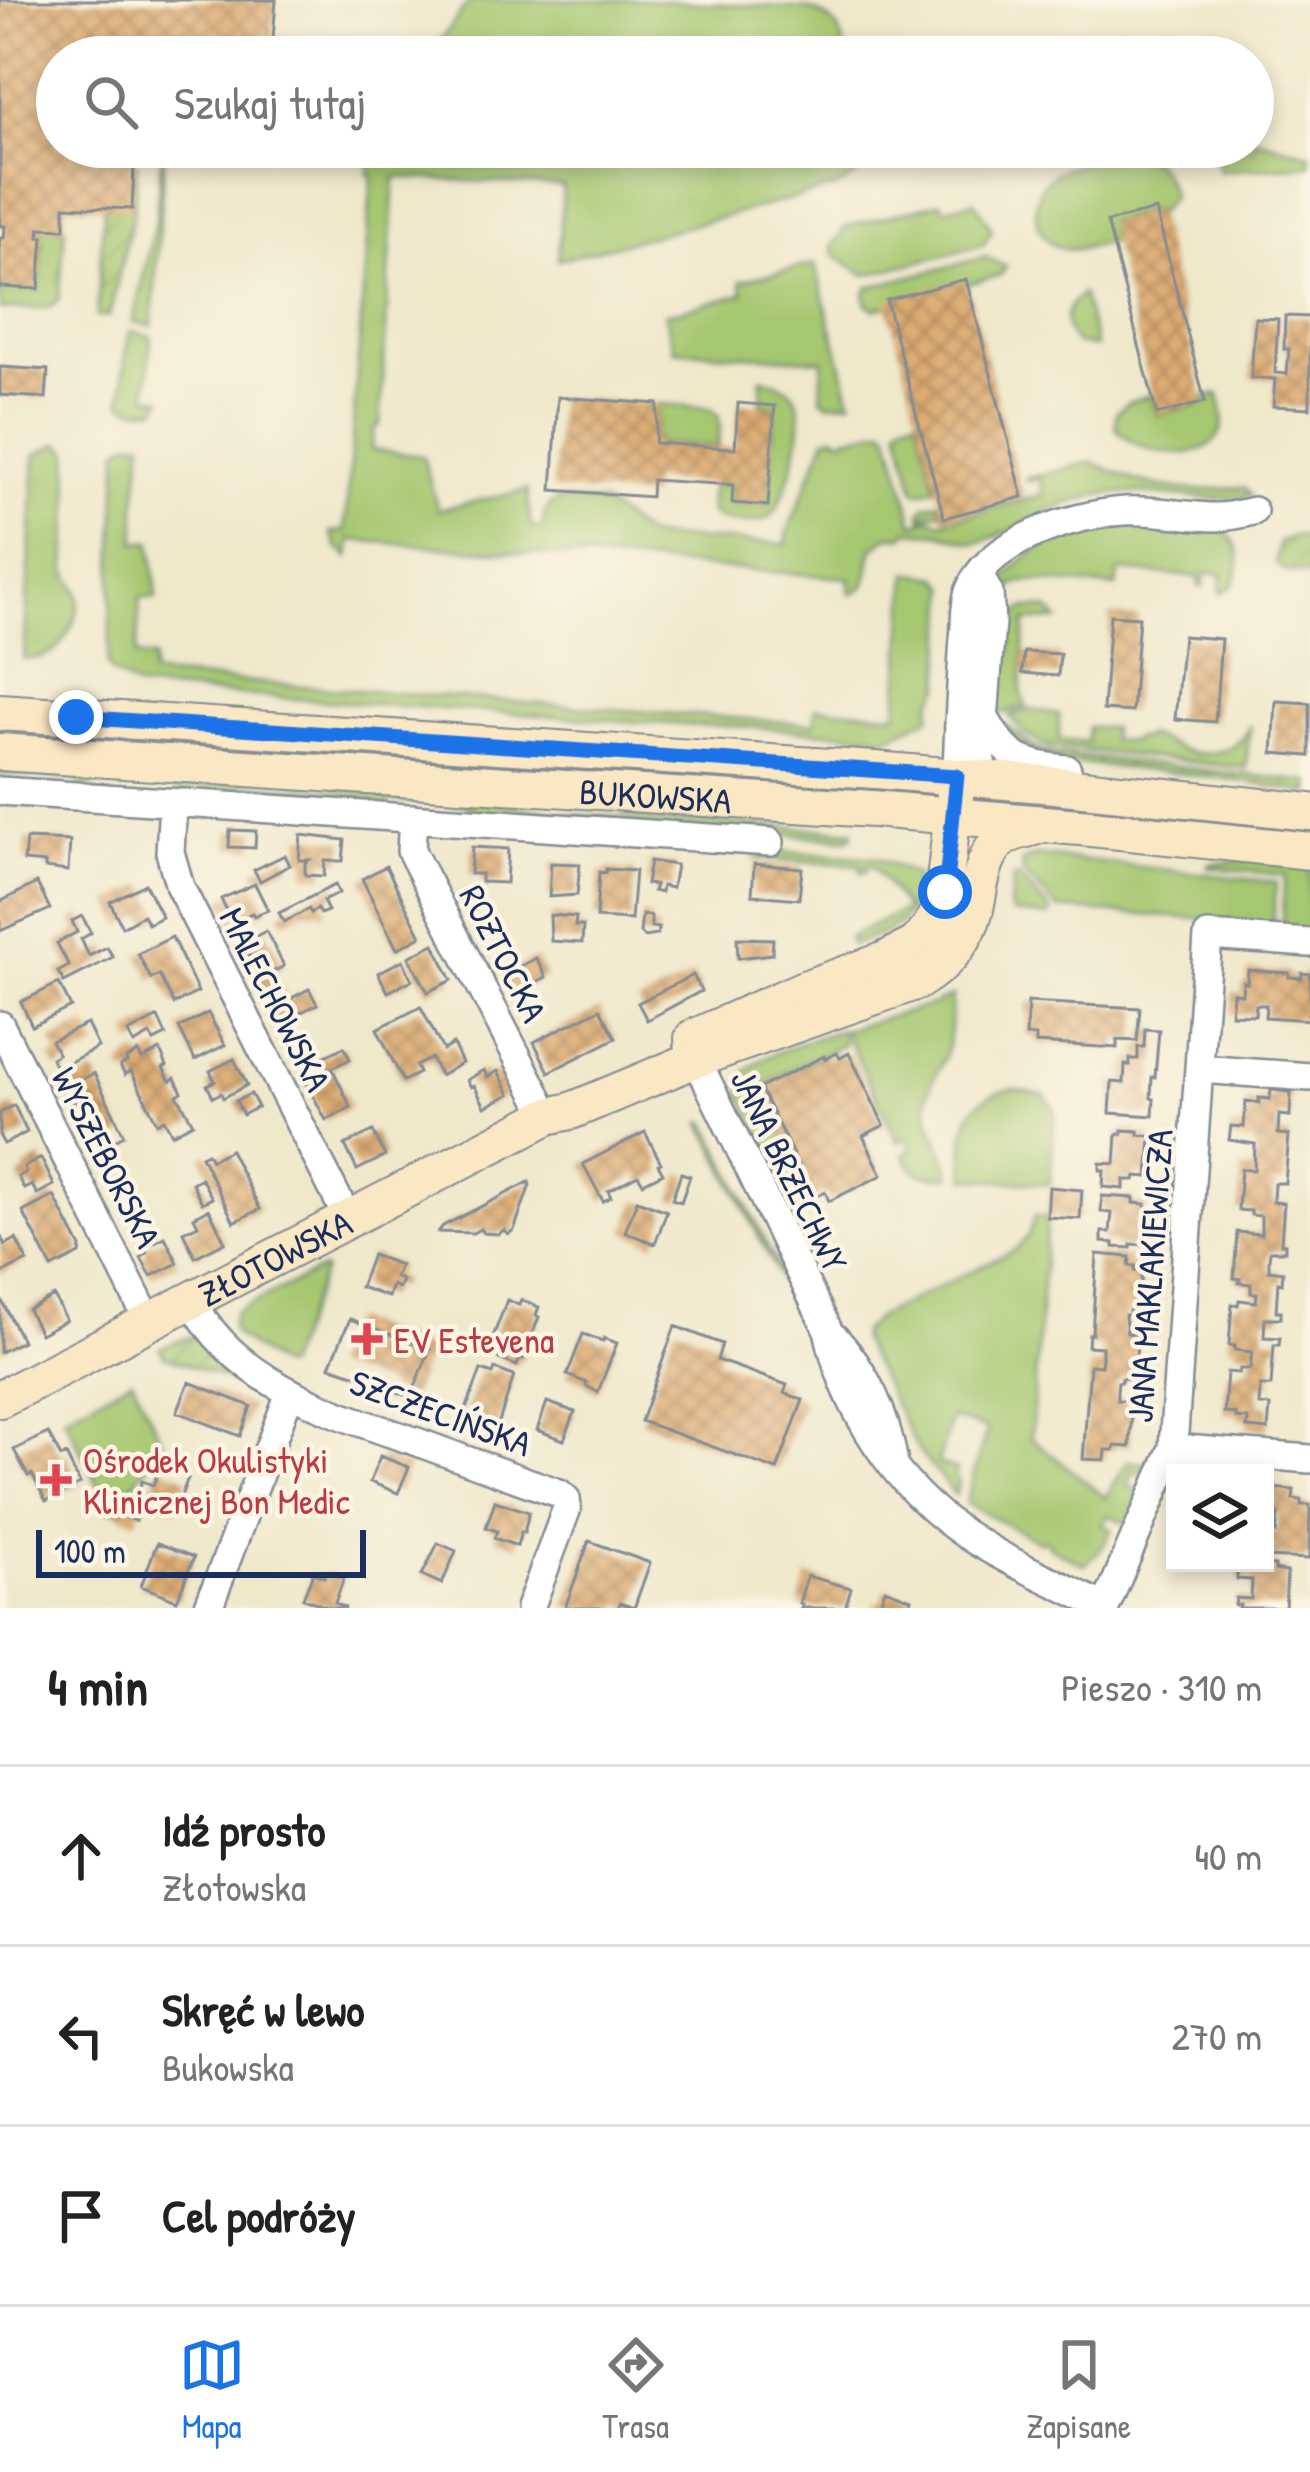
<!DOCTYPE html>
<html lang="pl">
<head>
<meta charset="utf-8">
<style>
  :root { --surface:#fff; --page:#f2f2f2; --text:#222; --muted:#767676; --line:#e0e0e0; --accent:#1a73e8 }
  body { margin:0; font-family:"Patrick Hand",sans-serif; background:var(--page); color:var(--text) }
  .controls { position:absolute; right:36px; bottom:36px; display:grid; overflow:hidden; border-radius:0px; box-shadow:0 6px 18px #0003 }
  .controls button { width:108px; height:108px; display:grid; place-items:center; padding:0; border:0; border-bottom:3px solid var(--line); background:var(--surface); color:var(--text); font:60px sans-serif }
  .scale { position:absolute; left:36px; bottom:30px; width:330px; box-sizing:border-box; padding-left:12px; border:6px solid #1b2f5e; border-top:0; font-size:33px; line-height:42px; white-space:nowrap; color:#1b2f5e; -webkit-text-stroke:9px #fcf5e5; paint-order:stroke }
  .stop { position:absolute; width:36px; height:36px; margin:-27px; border:9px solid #1a73e8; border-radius:50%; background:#fff }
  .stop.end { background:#1a73e8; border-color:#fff; box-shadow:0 3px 12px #0008 }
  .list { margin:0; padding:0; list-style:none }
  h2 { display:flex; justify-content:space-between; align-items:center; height:156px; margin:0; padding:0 48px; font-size:51px }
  h2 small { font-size:39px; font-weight:400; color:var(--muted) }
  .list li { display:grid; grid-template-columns:78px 1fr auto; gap:36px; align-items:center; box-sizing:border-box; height:180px; padding:0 48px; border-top:3px solid var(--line) }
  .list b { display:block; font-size:45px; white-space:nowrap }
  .list p { margin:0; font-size:39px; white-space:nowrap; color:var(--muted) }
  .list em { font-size:39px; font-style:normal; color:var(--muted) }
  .icon { flex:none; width:66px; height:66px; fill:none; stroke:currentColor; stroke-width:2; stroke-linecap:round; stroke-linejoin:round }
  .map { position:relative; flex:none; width:1310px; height:1608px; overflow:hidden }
  .search { position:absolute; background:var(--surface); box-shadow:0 6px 18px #0003; left:36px; right:36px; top:36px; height:132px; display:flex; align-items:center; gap:30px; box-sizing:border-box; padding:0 42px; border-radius:66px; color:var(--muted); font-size:45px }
  .sheet { height:696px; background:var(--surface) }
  nav { display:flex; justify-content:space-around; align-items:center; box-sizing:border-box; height:168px; border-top:3px solid var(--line); background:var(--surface); font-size:33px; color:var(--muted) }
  nav a { display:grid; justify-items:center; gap:6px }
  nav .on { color:var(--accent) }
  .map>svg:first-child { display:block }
</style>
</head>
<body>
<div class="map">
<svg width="1310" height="1608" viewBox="0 0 1310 1608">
  <defs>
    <pattern id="garden-furrows" width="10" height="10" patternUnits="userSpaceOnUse" patternTransform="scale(3)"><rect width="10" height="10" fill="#a5c770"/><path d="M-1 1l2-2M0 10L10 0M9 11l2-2" fill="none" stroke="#8dab63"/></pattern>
    <pattern id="building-cross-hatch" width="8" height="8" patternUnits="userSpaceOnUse" patternTransform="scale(3)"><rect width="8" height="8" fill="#ddac73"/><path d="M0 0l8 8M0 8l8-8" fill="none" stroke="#b28c62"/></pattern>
  </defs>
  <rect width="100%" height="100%" fill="#fcf5e5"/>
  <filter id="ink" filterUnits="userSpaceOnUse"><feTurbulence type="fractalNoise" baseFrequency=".00833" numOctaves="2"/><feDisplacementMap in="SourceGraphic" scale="24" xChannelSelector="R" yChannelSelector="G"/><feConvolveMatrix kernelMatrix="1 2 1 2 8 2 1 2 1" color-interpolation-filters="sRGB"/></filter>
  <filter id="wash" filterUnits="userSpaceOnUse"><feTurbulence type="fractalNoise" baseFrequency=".004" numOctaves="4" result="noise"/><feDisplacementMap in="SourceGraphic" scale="48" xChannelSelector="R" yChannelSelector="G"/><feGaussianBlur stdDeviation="2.7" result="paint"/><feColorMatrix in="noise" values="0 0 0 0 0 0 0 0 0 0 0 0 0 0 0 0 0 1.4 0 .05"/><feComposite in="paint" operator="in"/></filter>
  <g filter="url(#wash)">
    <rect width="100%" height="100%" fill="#efe8cb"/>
    <path fill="#a5c770" stroke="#607b67" stroke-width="3" d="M475,0h173l159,9c29,9 33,20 40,48h-419l38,-51z
      M1253,138l57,16v11l-91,6 -4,-24h38z
      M371,147h496c-1,21 -12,31 -30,40l-279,73 5,-74 -168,-9 -15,248 -6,4 -3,21 52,6 15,54 89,-20 4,37 11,1 3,-16 5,-7 9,-5 43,3 46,34 138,7 2,-13 38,-93 9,-3 5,4 44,-11 6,6 24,90 9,-3 -2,-9 5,-7 14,-3 2,9 -16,4v4l6,-1 8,4 103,-27 -3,-17 -13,3 -1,-2 65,-17 45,19 29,6 29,3 51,-2 6,7c-46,10 -99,-7 -147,-1 -50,7 -86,40 -130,49l-35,-10 -33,-2 -1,5h-16l-16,12c-7,19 0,41 -23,46v-16l-499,-38 -2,17 -12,-10 -6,-15 14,-1 27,-355 -3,-1z
      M1128,153c27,-1 36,20 44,43l-15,18 -2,-4 -47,12 4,19c-14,3 -32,10 -47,8 -30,-5 -38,-50 -18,-69 19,-18 56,-21 81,-27z
      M161,160h3l-12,166 -19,-4 23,-103z
      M975,201l17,29 -9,15 -117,30 -31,-19 -3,-10 14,-19 95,-25 3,7z
      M40,228h25l-6,71 -9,8 -7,1 -43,1v-22l39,2 4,-51 -4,-1z
      M986,257l20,10 -5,8 -126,34 -8,-5 -2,-9 4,-8z
      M815,264l36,137 -23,2 -7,-5 2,-38 -149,-10 -9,-36 78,-20 -2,-13z
      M1082,294l14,53 -20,-3c-16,-17 -13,-36 6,-50z
      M130,331l21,5 -4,60 16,2 -6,10 -22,1 -13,-6 3,-48z
      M762,378c12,3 26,8 33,18 15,22 -7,100 -23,119 -10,11 -54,11 -61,-3 -3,-7 0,-21 1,-28l21,1 -1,18 36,2 7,-99 -14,-1z
      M1218,394c29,75 -74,70 -102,34v-15l13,-11 22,-7 6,20 48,-12 -1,-5z
      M658,404l50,4c17,7 11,23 10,39l-63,-4z
      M917,417l19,71 -16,4 -5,-2 -16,-63 4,-6z
      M130,442h13l-7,61v39h15l6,56h-17l-4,58 17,2 -1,17 662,49 2,-17 81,7 11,-141 31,4 9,10 -7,100 -9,14 -2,16 -48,23 -6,-5 -159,-10 -14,1 -566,-38 -25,-16 -4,-7 11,-216z
      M60,443l9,8 1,46 -4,70c2,10 9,16 12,26 4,18 -11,49 -26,60 -9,5 -18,6 -28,6l11,-204z
      M1138,523l87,8c17,14 17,34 8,54l-12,8 1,-19 -17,-1 -2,14 -4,-1v-9l-80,-6 -2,16 -84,-6 -12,1 -21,12 -2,-4c26,-50 88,-63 140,-67z
      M1026,608l22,1 11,11 -33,1 -5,70 5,15 -20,7 -10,-1 8,-85 4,-8z
      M1029,709l30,6v25l28,2 1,-15 23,1v12l22,1 1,-3h12l1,-3c13,4 26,12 37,16 25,7 58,0 66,-26l-4,43 -201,-22 -20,-12 -15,-18z
      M83,732l553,40 -86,1 -475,-31z
      M0,767l470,31 91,14 293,19 -4,8 -376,-26 -5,-8 -78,-5 -7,8 -7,-1 -7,-8 -77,-6 -8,8h-6l-6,-9 -78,-5 -8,8 -7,-1 -6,-8 -78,-5 -7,7h-7l-6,-9 -76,-5z
      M756,850l121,8 39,17c1,49 -24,57 -65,70l-3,-7 58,-29 -33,-43h-6l-1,6h-5v-7l-105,-6z
      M1042,856l234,26 -3,42 -214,-15 -36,-36 -1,-11 10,-5z
      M1248,860l62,7v67l-29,-2 4,-57 -77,-8 1,-3z
      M1017,876l35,36 -3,5 -36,-4 -3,-5 3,-30z
      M952,996c-2,18 -1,40 -6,57 -6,19 -20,31 -19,53 2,25 20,46 24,71 -25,-1 -34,2 -47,-22l8,-5 -5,-12 -9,4 -54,-112 88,-25z
      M841,1030l3,14 -85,42 55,111 -20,7 -51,-104c-3,-11 -3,-20 4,-29 14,-17 72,-34 94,-41z
      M1014,1089l30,6 11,15 -5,74 -84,-6c-6,-42 -4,-83 48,-89z
      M706,1121l126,256 -3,1 -127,-256z
      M1035,1216l12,1 -16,221 75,60 22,-37 25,4 -5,12 -15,-6 -5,15 14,6 -12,29 -4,2 -18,-8 -5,10 9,4 -8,16 -19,20 -37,-19 1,-4 -7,-3 -2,3 -74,-39 21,-74 -36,-11 -13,46 19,6 -2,6 4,6 -4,13 -36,-43 -58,-112v-8l17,-15 138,-68 12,-13z
      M322,1269l2,1 -39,97h-5l-46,-33 -2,-10 3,-12z
      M132,1379l32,66 -53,66 -47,-95z"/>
    <path fill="url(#garden-furrows)" stroke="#607b67" stroke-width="3" d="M107,162l30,2 -3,45 -25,108 -12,-1z
      M1293,536l17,1v37l-26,-3 -8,-8 3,-21z
      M1003,725c13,3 22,20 40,27l267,30v11l-88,-15 -164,-17 -41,-17z
      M200,1333l73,63 -109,-40 -4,-8z"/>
    <g id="blocks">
      <path fill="url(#building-cross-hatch)" d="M0,0h276l-3,39 51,3 -1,15h-266v90h78l-3,62 -67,-3v23l-25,-1 -1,9h4l-4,52 -39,-2v-49h4l1,-12h-5z
        M1156,210l49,192 -48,13 -50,-193z
        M966,279l57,218 -79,21 -58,-218z
        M1285,316l25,1v91l-37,-2 2,-27 -24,-1 4,-60 23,1 -3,54 12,1 2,-25h-5z
        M0,367l48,3 -2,28 -46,-3z
        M558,397l100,7 -3,39 76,5h4l3,-45 37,3 -7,100 -36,-3 1,-18 -81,-5 -1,17 -99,-7z
        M1110,615l29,2 -7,95 -29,-2z
        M1183,636l38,3 -6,83 -40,-3z
        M1024,652l36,2 -2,22 -36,-3z
        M1276,701l34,2v53l-37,-3z
        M230,830l26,1 -1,17 -26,-1z
        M301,835l44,5 -2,21h-18l-1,15 -19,-1v-12l4,-3h-10z
        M26,839l44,2 -2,30 -23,-3v-5l-21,-2z
        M472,847l36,2 -2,34 -25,-1v-8h-11z
        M285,855l5,10 -30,16 -6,-11z
        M650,861l26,4 -4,23 -10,-2 -1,7 -8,-2 2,-6 -9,-1z
        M551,863l29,1 -3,31 -28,2z
        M754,864l48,4 -3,31 -47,-4z
        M386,866l35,70 -24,13 -35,-70z
        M606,869l29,2 -4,49 -35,-2 3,-46 6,1z
        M37,883l13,26 -50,22v-29z
        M145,884l17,33 -14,7 -5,-9 -21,12 -12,-25z
        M255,884l13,26 -14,6 -2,-3 -20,10 -11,-24z
        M335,885l4,8 -16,8 5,10 -8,3 -3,-5 -6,4 -2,-4 -25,13 -5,-9z
        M550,915l26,2 -1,9h8l-1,17 -31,-2z
        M642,915l9,1v11l8,1 -2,7 -13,2 -4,-4z
        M82,916l9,17 -10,6 8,17 18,-9 6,10 -49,25 -6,-10 11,-6 -12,-23 20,-11 -5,-11z
        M266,931l18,35 -11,6 15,28 21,-11 8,15 -41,21 -22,-44 7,-3 -18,-35z
        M172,937l26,55 -24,12 -15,-29 -8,4 -13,-25z
        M737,938l36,1 -1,15 -34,4z
        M434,944l18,36 -24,12 -19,-35z
        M536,958l10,19 -34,17 -10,-18z
        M403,960l9,20 -24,12 -10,-19z
        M1248,970l41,3v4l13,1v-5l8,1v46l-45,-3 1,-12h-10l-1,10 -24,-1 2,-21 9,1 1,-12 4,1z
        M693,975l8,16 -54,29 -9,-17z
        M59,983l12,24 -39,19 -11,-24z
        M1028,1002l112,6 -3,33 -20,-1v8l-81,-5v-7h-10z
        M421,1007l22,43 10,-6 9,19 -22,13 -9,-18 -15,8 3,7 -16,8 -26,-52z
        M600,1009l16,29 -67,34 -15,-30z
        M208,1013l17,32 -30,15 -16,-32z
        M158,1017l8,18 -12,6 -4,-6 -16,9 -6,-11z
        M87,1024l11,23 -41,22 -6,-11 7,-4 -7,-13z
        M1145,1029l14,1 -4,47h-3l-1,21 3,1 -1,17 -43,-3 2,-31 12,1 1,-18h5v-6h8v-12h6z
        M344,1047l6,12 -18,9 19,39 -25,13 -21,-39 18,-9 -6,-12z
        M160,1050l7,16 -4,2 7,13 5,-3 7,14 -5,3 16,28 -21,11 -8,-15 -7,4 -26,-52 -6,4 -5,-9 7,-4 -1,-3 12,-7 4,7z
        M837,1053l3,5 9,-5 35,72 -21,11 19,39 -53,26 -4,-9 -11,5 -54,-109 64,-32 1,3z
        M234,1059l13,26 -24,13 -2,-5 -8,4 -6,-12 8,-4 -5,-10z
        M484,1070l3,7 11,-6 12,23 -25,13 -11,-22 -3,2 -4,-7z
        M94,1073l30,62 -28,15 -32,-61z
        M1271,1090l20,2 -1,24 -11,-1 -1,19 11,1 -4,48h-11l-1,19 11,1 -3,41h4v7h-15l-1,9v10l14,2 -1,11 -4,-1 -2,29h5v7h-16l-1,19 16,1 -1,7h-5l-3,41h-11l-1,19 11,1 -2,24 -21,-2 1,-9 -12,-1v-4l-12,-1 3,-41 12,1 1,-4h10l2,-17 -17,-2v-4l-6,-1 3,-41 6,1 1,-5 17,2 1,-9h-6v-9l-12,-1 1,-4 -6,-1 3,-46 24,2v-18l-10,-1v-4l-13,-1 3,-41 13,1 1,-26 -26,-4 2,-14 13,1 2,-26 13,2v-5l11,1z
        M251,1094l7,13 -15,8 -7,-14z
        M14,1105l13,27 -23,12 -4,-7v-24z
        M1122,1130l17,1v4l12,1 -3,41 -12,-1 -1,4h-11v9l-21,-2 1,-17h-4v-7l15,1 2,-30h5z
        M373,1131l12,25 -28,14 -12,-25z
        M645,1132l16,31 -3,1 5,9 -20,10 -5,-8 -30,16 3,6 -8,4 -20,-37z
        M230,1150l30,59 -26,13 -33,-66 6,-3 4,7z
        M41,1158l13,27 -17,9 -5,-9 -8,4 -6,-12 8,-5 -2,-5z
        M681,1173l9,3 -9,26 -9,-3z
        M201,1178l11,20 -10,5 -10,-20z
        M529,1182l1,3 -16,45 -6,4 -4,-4 -6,4 -15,-1 -3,-4 -7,4 -35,-1 5,-6z
        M1049,1187l33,3 -2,29 -33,-2z
        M54,1196l27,52 -1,6 -28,14 -29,-56z
        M1102,1196l32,2v5l12,1 -2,41 -13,-1v4l-17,-1v-4l-12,-1v-10h8l2,-19 -11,-1z
        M637,1200l30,11 -12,33 -30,-12z
        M209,1209l16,33 -30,15 -12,-25 15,-7 -4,-8z
        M0,1235l5,10 11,-6 11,22 -27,13z
        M165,1237l13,26 -27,13 -10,-18 6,-5 -2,-6z
        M1097,1254l33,3 -1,9h7l-1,5h7l-3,41 -10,-1v4h-4l2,18 11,1 -4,45 -12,-1 -1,4h-3l-1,10v8l13,1v5h2l-2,41 -15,-1 -1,4h-8l-1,10 -22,-1 7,-94 11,1 1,-9v-10l-14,-1 1,-12h3z
        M372,1255l28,10 -5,12 7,3 -3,8 -7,-3 -4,12 -28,-10z
        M54,1296l12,24 -26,14 -12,-24z
        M0,1297l22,44 -22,11z
        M507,1300l12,5 2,-5 18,7 -3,8 3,2 -16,42 -3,-1 -3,8 -18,-7 2,-4 -13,-5z
        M350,1319l80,30 -19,48 -22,-8 1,-3 -60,-20z
        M675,1326l47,18 -5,16 70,25 -3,8 19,7 -26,70 -136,-49z
        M583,1334l20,7 1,-3 13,5 -19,49 -12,-6 1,-3 -20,-8z
        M495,1369l19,7 -17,52 -3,-1 -4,9 -17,-7 2,-5 -13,-4 19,-50 12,4z
        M189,1382l62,24 -11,30 -63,-24z
        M547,1402l28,10 -11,28 -27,-10z
        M48,1433l13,24 5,-2 14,29 -34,17 -14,-27 -4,2 -14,-26z
        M380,1456l29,11 -11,26 -28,-11z
        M160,1467l28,11 -12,31 -39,-15 5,-13 11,4z
        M1270,1488l24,2 -1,9 8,1v5h9l-1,54 -44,-2 1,-25 10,1 2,-19h-11z
        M125,1497l18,6 -7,18 -23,-9z
        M495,1501l34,11 -5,21 -3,-1 -4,14 -23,-8 3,-7 -11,-4z
        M589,1541l61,22 -16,45 -14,-5 -2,5h-53z
        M157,1543l37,14 -17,43 -36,-14z
        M438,1543l18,8 -14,33 -20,-9z
        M1243,1563h16v2l16,1v4l12,2 -2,36h-46l1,-3h-5l1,-7 15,1 1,-19 -15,-1v-7h5z
        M326,1572l18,6 -9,25 11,5h-17l-26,-10 10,-25 11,4z
        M807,1576l44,12 -6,20h-44l1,-4 -3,-1z
        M885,1589l27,10 -4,9h-35l2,-6 5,2z"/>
    </g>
  </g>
  <g filter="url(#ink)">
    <use href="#blocks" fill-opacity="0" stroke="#858c94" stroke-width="3"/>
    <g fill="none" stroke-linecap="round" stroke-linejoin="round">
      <defs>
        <path id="street" d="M979,575l10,18 2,29 -11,156
          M985,718c23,42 36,46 82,51
          M957,776c1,-46 4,-92 7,-138 2,-14 0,-32 5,-46 18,-52 107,-78 156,-81 31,-2 61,6 92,6 12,0 24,-3 36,-6
          M0,791l770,51
          M173,803l-3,49 10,35 168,332
          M413,818l-2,33 137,265
          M0,1025l149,297
          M689,1044l139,286c17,81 69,158 137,204 43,29 94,49 140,74
          M1200,1069l110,8
          M192,1300c43,85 144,114 228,143 46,17 92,34 139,50l7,6 1,9 -37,100
          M835,1338c31,33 50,76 58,120
          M1173,1448l137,11
          M208,1608l82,-215
          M1105,1608l68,-160 35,-512 102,7"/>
        <g id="secondary">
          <path d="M0,712l875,58 179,15 256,27"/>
          <path id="s1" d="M0,752l873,57 218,19 219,23"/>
          <path d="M693,1038l111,-49 79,-28 32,-16 14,-15 13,-25 13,-110"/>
          <path id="s2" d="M0,1399l548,-283 23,-5 125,-52 222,-78c28,-17 49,-39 57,-72 5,-23 7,-54 27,-70 10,-8 24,-9 35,-13"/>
        </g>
      </defs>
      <use href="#street" stroke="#858c94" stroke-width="32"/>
      <use href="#secondary" stroke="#858c94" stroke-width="40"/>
      <use href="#street" stroke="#fff" stroke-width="27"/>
      <use href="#secondary" stroke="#fae7c3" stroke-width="36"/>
    </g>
  </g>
  <g fill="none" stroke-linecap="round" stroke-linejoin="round" filter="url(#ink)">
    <path stroke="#1a73e8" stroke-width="15" d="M76,717l881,59 -12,116"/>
  </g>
  <g fill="#e0444e" stroke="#fcf5e5" stroke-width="4.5">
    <path d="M361 1321h12v12h12v12h-12v12h-12v-12h-12v-12h12z"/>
    <path d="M50 1462h12v12h12v12h-12v12h-12v-12h-12v-12h12z"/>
  </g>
  <g text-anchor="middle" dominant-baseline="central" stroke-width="9" stroke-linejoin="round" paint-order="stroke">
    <g font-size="36" fill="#1b2f5e" stroke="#fcf5e5">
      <text stroke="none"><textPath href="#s1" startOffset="657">BUKOWSKA</textPath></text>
      <text transform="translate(504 953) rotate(63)">ROZTOCKA</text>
      <text transform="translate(276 999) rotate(63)">MALECHOWSKA</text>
      <text transform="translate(107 1157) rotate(63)">WYSZEBORSKA</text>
      <text transform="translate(790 1170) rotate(64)">JANA BRZECHWY</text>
      <text stroke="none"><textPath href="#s2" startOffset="309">ZŁOTOWSKA</textPath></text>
      <text transform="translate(1149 1276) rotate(-86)">JANA MAKLAKIEWICZA</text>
      <text transform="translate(441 1412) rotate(20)">SZCZECIŃSKA</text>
    </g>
    <g font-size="36" fill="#be3a42" stroke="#fcf5e5" text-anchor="start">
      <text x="394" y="1339">EV Estevena</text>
      <text x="83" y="1459">Ośrodek Okulistyki<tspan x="83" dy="41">Klinicznej Bon Medic</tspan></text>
    </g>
  </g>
</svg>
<div class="controls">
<button><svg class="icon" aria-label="layers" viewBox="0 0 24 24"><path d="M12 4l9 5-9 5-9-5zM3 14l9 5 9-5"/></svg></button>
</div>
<div class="scale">100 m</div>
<div class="stop" style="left:945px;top:892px"></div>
<div class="stop end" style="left:76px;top:717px"></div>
<div class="search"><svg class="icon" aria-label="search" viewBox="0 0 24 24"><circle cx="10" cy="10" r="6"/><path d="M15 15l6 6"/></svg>Szukaj tutaj</div>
</div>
<section class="sheet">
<h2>4 min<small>Pieszo · 310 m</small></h2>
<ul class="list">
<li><svg class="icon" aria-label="ahead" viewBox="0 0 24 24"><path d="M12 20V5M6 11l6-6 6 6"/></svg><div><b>Idź prosto</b><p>Złotowska</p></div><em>40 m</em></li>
<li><svg class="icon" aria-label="left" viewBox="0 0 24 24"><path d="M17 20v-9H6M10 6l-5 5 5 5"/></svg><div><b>Skręć w lewo</b><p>Bukowska</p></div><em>270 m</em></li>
<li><svg class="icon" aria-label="arrive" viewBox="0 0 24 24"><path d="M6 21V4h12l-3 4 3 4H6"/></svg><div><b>Cel podróży</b></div></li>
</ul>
</section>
<nav>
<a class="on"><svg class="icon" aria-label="map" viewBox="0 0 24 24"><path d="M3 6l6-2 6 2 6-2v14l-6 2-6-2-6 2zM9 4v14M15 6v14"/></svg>Mapa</a>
<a><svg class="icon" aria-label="directions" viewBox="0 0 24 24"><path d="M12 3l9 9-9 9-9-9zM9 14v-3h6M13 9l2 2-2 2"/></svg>Trasa</a>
<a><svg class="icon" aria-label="saved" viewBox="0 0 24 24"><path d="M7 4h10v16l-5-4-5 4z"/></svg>Zapisane</a>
</nav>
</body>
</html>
